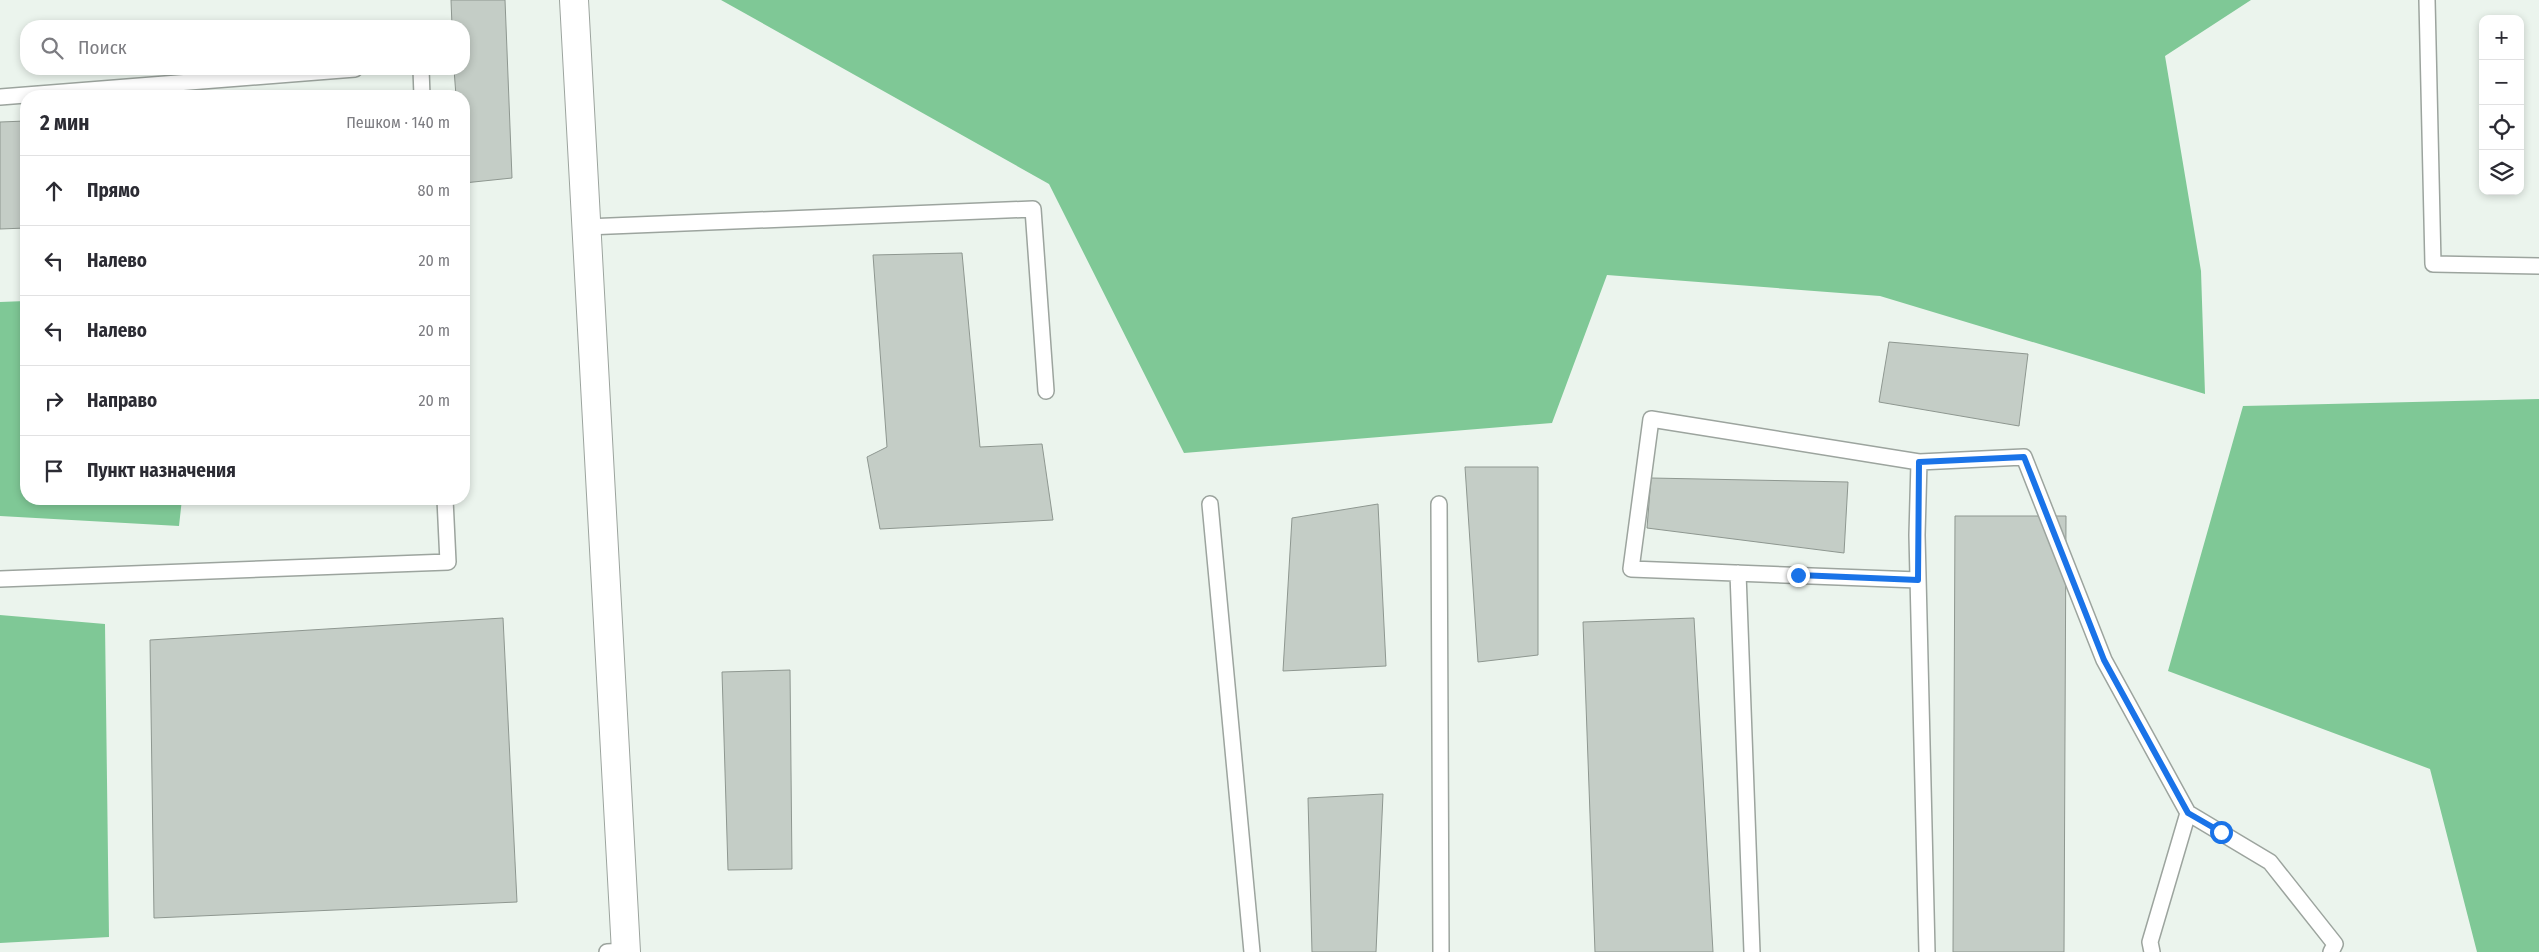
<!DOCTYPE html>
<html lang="ru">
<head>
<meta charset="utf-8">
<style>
  :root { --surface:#fff; --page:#f7f7f7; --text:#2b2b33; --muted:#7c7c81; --line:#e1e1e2 }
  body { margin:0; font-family:"Fira Sans Condensed",sans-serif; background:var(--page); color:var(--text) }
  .controls { position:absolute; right:15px; top:15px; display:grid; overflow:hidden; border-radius:10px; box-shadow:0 2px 8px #0003 }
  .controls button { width:45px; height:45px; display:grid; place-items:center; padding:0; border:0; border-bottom:1px solid var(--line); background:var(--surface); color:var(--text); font:25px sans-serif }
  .stop { position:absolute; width:15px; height:15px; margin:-11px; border:4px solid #1a73e8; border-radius:50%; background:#fff }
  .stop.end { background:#1a73e8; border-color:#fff; box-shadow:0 1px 5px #0008 }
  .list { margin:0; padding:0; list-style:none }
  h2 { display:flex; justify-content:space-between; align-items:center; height:65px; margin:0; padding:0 20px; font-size:21px }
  h2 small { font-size:16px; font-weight:400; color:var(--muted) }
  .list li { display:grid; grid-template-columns:32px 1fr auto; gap:15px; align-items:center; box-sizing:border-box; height:70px; padding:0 20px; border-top:1px solid var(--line) }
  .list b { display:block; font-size:19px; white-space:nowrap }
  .list em { font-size:16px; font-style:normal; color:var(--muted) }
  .icon { flex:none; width:28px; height:28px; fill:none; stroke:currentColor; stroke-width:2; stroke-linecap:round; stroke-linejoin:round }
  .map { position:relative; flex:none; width:2539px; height:952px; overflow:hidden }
  .search { position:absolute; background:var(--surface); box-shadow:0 2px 8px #0003; left:20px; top:20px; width:450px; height:55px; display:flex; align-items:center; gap:12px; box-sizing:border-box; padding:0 18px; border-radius:20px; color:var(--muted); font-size:19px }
  .panel { position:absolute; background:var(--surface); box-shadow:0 2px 8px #0003; left:20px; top:90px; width:450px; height:415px; border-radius:20px }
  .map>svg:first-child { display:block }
</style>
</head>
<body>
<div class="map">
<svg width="2539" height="952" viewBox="0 0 2539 952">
  <rect width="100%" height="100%" fill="#ebf4ed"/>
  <path fill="#7fc896" d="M721,0h1530l-86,56 36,215 4,123 -325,-98 -273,-21 -55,148 -368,30 -135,-269z
    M26,301v198h156l-3,27 -179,-10v-214z
    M2539,399v553h-62l-47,-183 -262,-98 75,-265z
    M0,615l105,9 4,313 -109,6z"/>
  <path fill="#c4cdc6" stroke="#8e9790" d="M451,0h54l7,178 -48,5v-87h-8l-2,-27h10v-43h-12z
    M26,121v107l-26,1v-107z
    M962,253l18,194 62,-3 11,76 -173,9 -13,-72 20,-10 -14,-192z
    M1889,342l139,12 -9,72 -140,-24z
    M1465,467h73v188l-60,7z
    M1651,478l197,4 -4,71 -197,-25z
    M1378,504l8,162 -103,5 9,-153z
    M1955,516h111l-2,436h-111z
    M503,618l14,284 -363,16 -4,-278z
    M1694,618l19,334h-118l-12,-330z
    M790,670l2,199 -64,1 -6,-198z
    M1383,794l-7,158h-64l-4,-154z"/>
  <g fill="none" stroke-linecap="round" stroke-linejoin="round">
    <defs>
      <path id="lane" d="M2427,0l6,264 106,2
        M421,69l1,27
        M0,97l355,-28
        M586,227l447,-18 13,182
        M1919,462l-2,73 10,417
        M1210,504l42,448
        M1439,504l2,448
        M1738,573l14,379
        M0,579l448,-17 -3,-63
        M1918,580l-287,-11 20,-150 268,43 105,-5 80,203 84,153 82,49 65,82 -4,8
        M607,952l19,-1
        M2152,952l-2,-10 38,-129"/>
      <path id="street" d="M574,0l52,952"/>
    </defs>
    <use href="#lane" stroke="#9ca49e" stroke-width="18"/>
    <use href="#street" stroke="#9ca49e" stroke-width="30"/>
    <use href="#lane" stroke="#fff" stroke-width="15"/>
    <use href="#street" stroke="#fff" stroke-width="28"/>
  </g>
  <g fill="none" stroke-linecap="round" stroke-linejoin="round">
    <path stroke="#1a73e8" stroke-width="6" d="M1798,575l120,5 1,-118 105,-5 80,203 84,153 33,19"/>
  </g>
</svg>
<div class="controls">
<button>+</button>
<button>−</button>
<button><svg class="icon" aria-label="locate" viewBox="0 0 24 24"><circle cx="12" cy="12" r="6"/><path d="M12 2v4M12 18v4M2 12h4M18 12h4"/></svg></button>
<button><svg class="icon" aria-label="layers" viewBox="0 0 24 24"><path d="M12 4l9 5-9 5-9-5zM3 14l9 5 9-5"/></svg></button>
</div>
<div class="stop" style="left:2221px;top:832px"></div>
<div class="stop end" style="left:1798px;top:575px"></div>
<div class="search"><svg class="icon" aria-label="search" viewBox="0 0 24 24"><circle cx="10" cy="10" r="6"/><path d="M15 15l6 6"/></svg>Поиск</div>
<section class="panel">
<h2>2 мин<small>Пешком · 140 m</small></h2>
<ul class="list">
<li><svg class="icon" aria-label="ahead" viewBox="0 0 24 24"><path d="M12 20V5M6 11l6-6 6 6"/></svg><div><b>Прямо</b></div><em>80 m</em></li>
<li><svg class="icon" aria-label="left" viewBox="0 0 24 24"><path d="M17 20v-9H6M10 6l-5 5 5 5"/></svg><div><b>Налево</b></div><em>20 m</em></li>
<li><svg class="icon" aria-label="left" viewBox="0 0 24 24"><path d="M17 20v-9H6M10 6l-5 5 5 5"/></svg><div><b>Налево</b></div><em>20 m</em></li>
<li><svg class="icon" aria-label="right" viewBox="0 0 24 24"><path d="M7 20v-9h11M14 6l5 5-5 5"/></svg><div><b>Направо</b></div><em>20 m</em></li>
<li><svg class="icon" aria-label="arrive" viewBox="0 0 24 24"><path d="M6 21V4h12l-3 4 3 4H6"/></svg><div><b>Пункт назначения</b></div></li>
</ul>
</section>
</div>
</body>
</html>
